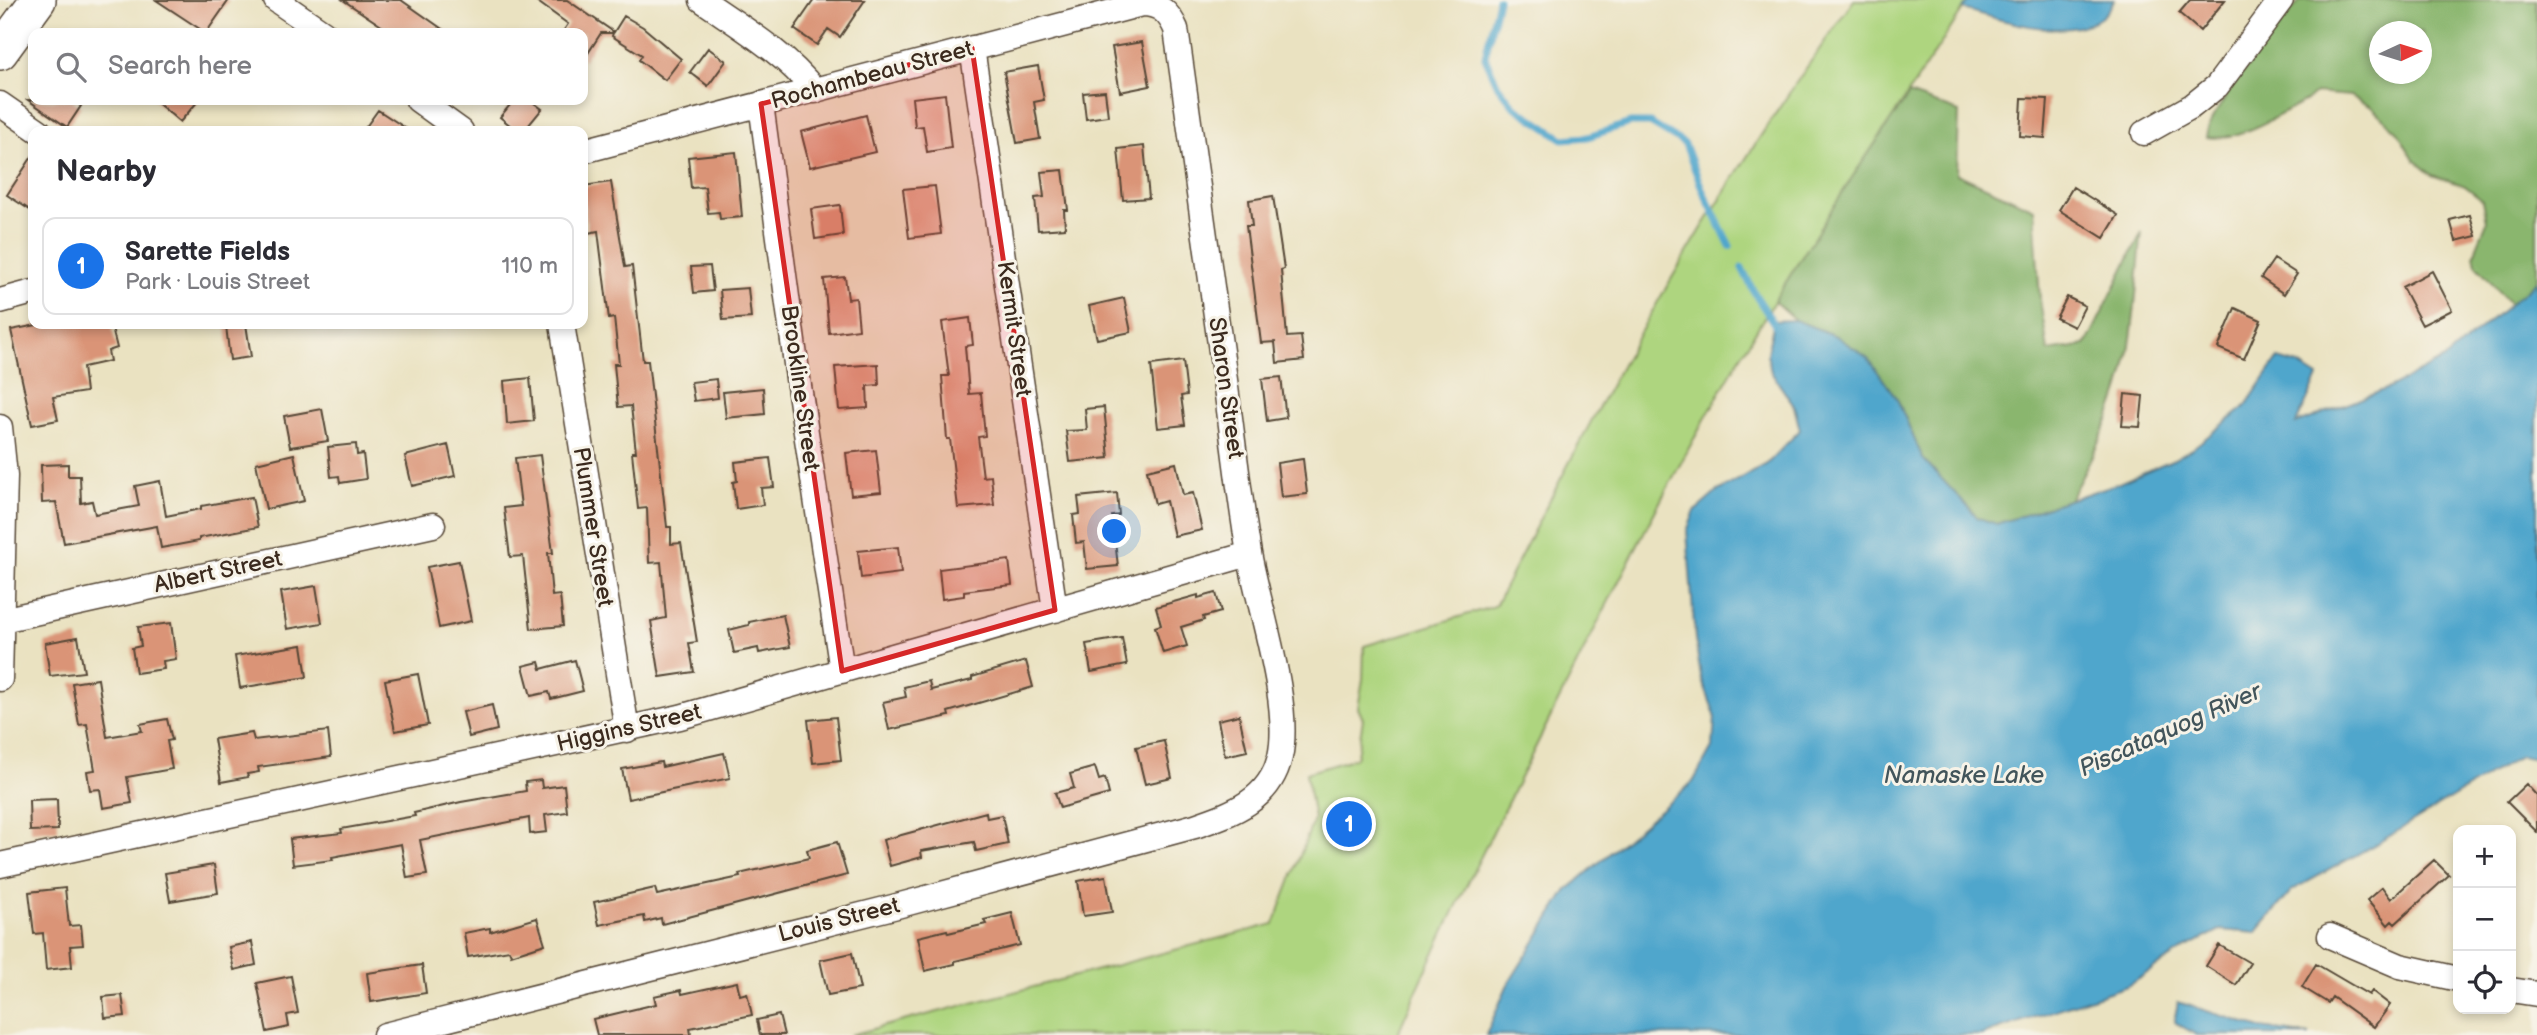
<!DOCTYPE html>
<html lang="en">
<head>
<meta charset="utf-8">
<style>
  :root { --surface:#fff; --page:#f2f2f3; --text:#2b2b33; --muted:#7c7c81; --line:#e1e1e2; --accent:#1a73e8 }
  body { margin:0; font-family:"Balsamiq Sans",sans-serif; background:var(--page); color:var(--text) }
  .controls { position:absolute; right:21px; bottom:21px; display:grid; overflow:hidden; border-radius:14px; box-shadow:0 4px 10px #0003 }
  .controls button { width:63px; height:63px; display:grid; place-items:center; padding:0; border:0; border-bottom:2px solid var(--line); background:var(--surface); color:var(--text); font:35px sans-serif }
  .compass { position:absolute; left:2369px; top:21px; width:63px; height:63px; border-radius:50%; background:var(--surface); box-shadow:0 4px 10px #0003; rotate:86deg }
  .you { position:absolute; left:1115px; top:532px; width:24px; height:24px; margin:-18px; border:5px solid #fff; border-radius:50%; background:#1a73e8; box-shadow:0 0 0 10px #1a73e833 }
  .badge { display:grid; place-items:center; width:46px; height:46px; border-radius:50%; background:var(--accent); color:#fff; font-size:23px; font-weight:700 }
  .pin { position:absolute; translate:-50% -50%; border:4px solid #fff; box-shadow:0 2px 7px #0006 }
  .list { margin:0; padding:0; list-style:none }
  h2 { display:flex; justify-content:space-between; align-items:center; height:91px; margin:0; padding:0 28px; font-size:30px }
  h2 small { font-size:23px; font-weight:400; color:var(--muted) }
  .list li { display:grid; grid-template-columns:46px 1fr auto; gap:21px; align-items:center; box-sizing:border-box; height:98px; margin:0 14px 14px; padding:0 14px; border:2px solid var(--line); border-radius:14px }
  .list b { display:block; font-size:26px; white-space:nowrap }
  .list p { margin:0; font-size:23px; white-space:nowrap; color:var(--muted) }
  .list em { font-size:23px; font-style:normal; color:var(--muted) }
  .icon { flex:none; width:38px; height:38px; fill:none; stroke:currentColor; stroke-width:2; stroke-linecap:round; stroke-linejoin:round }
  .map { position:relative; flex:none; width:2537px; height:1035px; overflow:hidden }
  .search { position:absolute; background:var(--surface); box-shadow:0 4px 10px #0003; left:28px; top:28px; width:560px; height:77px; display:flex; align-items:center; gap:18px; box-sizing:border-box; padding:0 24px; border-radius:14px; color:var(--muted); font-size:26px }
  .panel { position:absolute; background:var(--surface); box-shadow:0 4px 10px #0003; left:28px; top:126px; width:560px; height:203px; border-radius:14px }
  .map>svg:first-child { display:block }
</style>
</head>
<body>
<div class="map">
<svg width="2537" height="1035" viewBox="0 0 2537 1035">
  <rect width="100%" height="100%" fill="#f7f3e8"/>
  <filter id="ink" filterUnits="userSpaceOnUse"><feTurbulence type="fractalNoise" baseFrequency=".0143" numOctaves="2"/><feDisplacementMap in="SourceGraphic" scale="14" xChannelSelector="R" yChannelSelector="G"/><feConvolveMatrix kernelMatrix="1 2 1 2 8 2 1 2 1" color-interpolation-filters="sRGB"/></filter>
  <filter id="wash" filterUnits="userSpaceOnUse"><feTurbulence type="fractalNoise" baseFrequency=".00686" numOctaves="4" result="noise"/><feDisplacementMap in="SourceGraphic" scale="28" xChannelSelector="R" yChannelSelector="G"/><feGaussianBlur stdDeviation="1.57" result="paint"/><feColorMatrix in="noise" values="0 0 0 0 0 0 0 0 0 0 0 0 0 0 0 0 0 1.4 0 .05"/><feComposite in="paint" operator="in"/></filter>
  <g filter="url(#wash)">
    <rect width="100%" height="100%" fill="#eae2c1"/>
    <path fill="#aed57f" stroke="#74804e" stroke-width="2" d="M1854,0h115c-73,114 -150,225 -219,341 -71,119 -133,243 -195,367 -54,109 -110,216 -158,327h-547l424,-111 40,-105 -8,-46 50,-15 1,-3 6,-36 -5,-11 5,-29 1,-33 131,-40c54,-105 108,-211 168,-313 59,-101 123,-198 191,-293z"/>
    <path fill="#8ab66e" stroke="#627046" stroke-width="2" fill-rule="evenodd" d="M2300,0h237v281l-27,23 -34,-40 -2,-10 13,-32 -4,-22 -18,-14 -33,-11 -18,-15 -17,-29 -26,-24 -20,-11 -36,-3 -9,8c-26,13 -70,42 -100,36 4,-31 73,-109 94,-137zM2380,32h42v42h-42z
      M1909,94l50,18 -2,62 77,35 6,91 8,51 38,-6 56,-113c-5,41 -6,84 -14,124 -10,51 -34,100 -59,144l-72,24 -19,-6 -55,-59 -26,-60 -61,-63 -41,-16 -21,-19 79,-125z"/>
    <path fill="#4fa6cc" stroke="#456875" stroke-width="2" d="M1969,0h145c-20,51 -113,21 -151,9z
      M2537,281v478l-17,-3 -142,87 -87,48 -35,42 -36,-3 -33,17 -60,39 -146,49h-495l21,-49 60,-96 126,-108 20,-36 2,-31 -14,-38 -6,-38 -8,-108 8,-20 23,-20 49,-27 33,-34 -6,-24 -23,-34 -4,-18 7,-33 21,-1 41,16 32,22 29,41 26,60 55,59 19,6 122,-41 55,-24 19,-11 51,-40 34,-49 21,6 19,12 -22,47 93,-36 57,-30z
      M2178,1002l83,26 49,7h-113l-23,-13z"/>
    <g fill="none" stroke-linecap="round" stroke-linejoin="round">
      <path stroke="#4fa6cc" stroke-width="7" d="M1498,0l-13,57 13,29 17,21 48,32 25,-2 42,-14h20l35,21 18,47 27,55
        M1742,268l14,28 21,32"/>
    </g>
    <g id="blocks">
      <path fill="#da9477" d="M156,0h73l-23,33z
        M343,0h58l47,33h-56z
        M535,0h32l47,32 10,-16 19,11 38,32 -16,21 -26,-20 3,-5 -30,-19 1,-3h-12l-18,28v-28h-21l6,-9z
        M814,0h51l-25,37 -12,-8 -11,16 -23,-16z
        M2190,0h35l-25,31 -21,-18z
        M1142,42l8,44 -30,6 -8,-45z
        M708,48l18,13 -18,25 -18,-14z
        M1038,66l6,34 -10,2 6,37 -23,4 -13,-71z
        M1105,91l3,25 -22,3 -3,-26z
        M945,94l6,54 -24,4 -4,-26 -8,1 -3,-29z
        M2022,98l26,1 -3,39 -25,-2z
        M28,100h44l9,6 -14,21z
        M154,100h45l-19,22z
        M514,100h16l12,9 -18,22h-7l-17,-14z
        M378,110l32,21h-47z
        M866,115l9,37 -65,15 -9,-35z
        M1144,146l5,52 -26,2 -5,-51z
        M736,152l6,65 -22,2 -1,-7 -11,1 -3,-26 -14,1 -3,-31z
        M33,155v57l-26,-17z
        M1063,170l5,40h-4l1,18 -27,2 -3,-32 9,-1 -3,-25z
        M611,182l14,85 7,-1 11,95h5l19,166h4v17l10,-1 16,99 -8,1 5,29 -34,5 -9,-56 15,-3 -5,-56 -12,1 -2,-55 -9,1 -6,-57h4l-5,-46 -13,1 -4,-43h5l-5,-46 -5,1 -11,-88 -10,2 -5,-39v-8z
        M935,186l6,48 -32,4 -6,-49z
        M2073,187l45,28 -14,23 -45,-28z
        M1273,196l11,73 -3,1 6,67 14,-1 3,24 -27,3 -2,-21 -14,1 -15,-117h6l-3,-26z
        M840,205l3,30 -28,4 -4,-30z
        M2470,215l6,21 -20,5 -6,-21z
        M2274,259l23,15 -13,20 -23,-16z
        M710,266l3,25 -19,2 -3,-26z
        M2432,271l20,39 -30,15 -20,-38z
        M845,277l3,22 8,-1 3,31 -30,4 -5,-54z
        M748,288l3,30 -28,2 -3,-30z
        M2067,297l18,9 -11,21 -18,-9z
        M1124,298l7,34 -34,7 -8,-33z
        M2235,308l26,12 -17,39 -26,-11z
        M970,318l3,27 -8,1 4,48 12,-1 4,43 -7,1 5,40 8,-1 3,29 -36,3 -8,-69h-3l-5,-63h7l-7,-54z
        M42,324h69l6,24 -9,3 2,10 -27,6 3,25 -33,5 5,23 -26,5 -21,-95z
        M246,324l5,33 -21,3 -4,-34z
        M1183,361l4,34 -6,1 4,29 -27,3 -7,-63z
        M878,364l1,21 -12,1 1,22 -29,2 -4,-43z
        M1281,377l5,41 -19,3 -5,-42z
        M530,378l4,43 -27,3 -3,-43z
        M716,379l2,19 -24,3 -3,-19z
        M763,388l2,26 -39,4 -3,-26z
        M2125,394l18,2 -3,31 -18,-1z
        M1104,407l5,51 -39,4 -4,-31 21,-1 -2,-21z
        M322,409l6,32 -38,6 -6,-31z
        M356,444l1,11 6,-1 3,25 -26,4 -1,-7 -8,1 -3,-30z
        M448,445l7,31 -43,10 -7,-30z
        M876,450l5,42 -30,3 -5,-42z
        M294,454l10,47 -38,8 -10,-46z
        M540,455l13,98h-5l4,43 8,-1 3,31 -32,3 -8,-73 -13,1 -6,-49 17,-2 -6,-48z
        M770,458l4,29 -13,1 2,17 -27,4 -3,-27 4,-1 -2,-19z
        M1303,459l4,35 -26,3 -4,-34z
        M1176,463l7,32 10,-2 9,37 -28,6 -8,-35 -11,3 -8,-34z
        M68,464v12h12l1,27 11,-2 3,13 44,-8 -4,-20 25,-5 6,35 35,-7v-3l51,-9 6,30 -59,11v3l-38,7 -4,-22 -93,17 -8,-41 -14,1 -1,-38z
        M1117,493l2,22 -7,1 6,50 -31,3 -3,-27 -8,1 -3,-28 7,-1 -2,-17z
        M898,547l3,26 -40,5 -3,-27z
        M1009,560l3,25 -48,6v5l-22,3 -3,-30z
        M459,561l12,60 -32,7 -12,-61z
        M316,586l6,37 -35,6 -6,-37z
        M1216,593l5,19 -18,5 1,3 -23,7 6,19 -24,7 -8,-26 6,-2 -5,-18 42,-12v3z
        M783,615l7,32 -31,6 -1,-5 -24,5 -5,-23 20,-5v-3z
        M171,623l5,36 -13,2 1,8 -28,4 -4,-25 9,-2 -3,-19z
        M78,637l6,35 -34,4 -5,-33z
        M1122,638l5,27 -36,7 -5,-28z
        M302,645l5,32 -67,11 -5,-32z
        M575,660l8,31 -32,8 -2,-7 -18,4 -8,-30 16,-4 2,7z
        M1026,661l7,26 -85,25 1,4 -60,14 -6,-28 23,-5 -2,-10 25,-6 2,9 41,-10v-3z
        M418,674l10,51 -33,6 -10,-51z
        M98,679l9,58 35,-6 -2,-7 27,-5 5,21 -5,1 5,28 -45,8 5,26 -29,5 -3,-19 -10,1 -3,-19 8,-1 -8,-46 -8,1 -7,-42z
        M492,705l5,25 -28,7 -6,-25z
        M1239,715l8,36 -22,5 -7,-36z
        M836,717l5,43 -28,3 -5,-43z
        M328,731l3,26 -73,10 1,5 -12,2 1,3 -27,5 -7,-43 38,-6 2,7z
        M1164,741l8,37 -27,6 -9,-37z
        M724,753l6,25 -102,21 -6,-30 39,-7 1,5z
        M1095,767l4,13 6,-2 4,16 -49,14 -5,-15 19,-5 -4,-14z
        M541,780l1,8 22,-3 3,27 -22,3 2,17 -17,2 -1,-16 -109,22 7,35 -20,3 -6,-34 -69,13 1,3 -40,5 -3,-26 52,-6 -1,-4 74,-13 -1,-3 47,-11 65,-11 -1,-9z
        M2526,784l11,12v36l-30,-30z
        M57,799l1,31 -28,1 -1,-31z
        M986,812l1,6 15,-3 6,29 -32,7 -2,-9 -53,9 1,6 -32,9 -7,-26z
        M837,842l10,33 -185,49 -1,-6 -16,4 -1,-6 -45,9 -5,-23 61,-14 2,7 83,-18 -1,-3 70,-16 -2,-8z
        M2434,860l15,15 -54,49 -3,-3 -4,4 -21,-25 15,-13 9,12z
        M214,865l4,28 -48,8 -5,-28z
        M1106,876l6,36 -29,4 -5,-35z
        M65,888l4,38 12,-1 2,20 -13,1 2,21 -26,3 -3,-37 -9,1 -5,-42z
        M1012,913l8,32 -65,16v3l-30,7 -7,-34 29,-7 1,3 38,-9 -2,-4z
        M537,918l8,26 -34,11 -2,-5 -41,7 -4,-24 26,-5v4z
        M252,942l4,23 -22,5 -5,-23z
        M2219,945l31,18 -14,22 -30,-19z
        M852,953l8,36 -32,6 -8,-35z
        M2316,964l53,31 3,-4 18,14 -16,22 -42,-30 -4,6 -26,-16z
        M422,965l4,28 -55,9 -4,-29z
        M291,976l7,37 -11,2 2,12 -22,5 -10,-49z
        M737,982l3,13 7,-2 5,22 -62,13 1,7h-94l-4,-16 63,-15 -2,-8 27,-6 1,4z
        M122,995l3,21 -20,2 -2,-21z
        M779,1015l5,20h-24l-3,-15z"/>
    </g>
  </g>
  <g filter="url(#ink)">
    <use href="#blocks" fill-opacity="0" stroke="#554636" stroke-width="2"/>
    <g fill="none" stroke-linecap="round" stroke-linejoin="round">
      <defs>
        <path id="minor" d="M276,0l48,33
          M702,0c39,27 83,53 113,91
          M972,48l83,562
          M418,100l43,31
          M0,104l39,27
          M761,104l38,282 43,285
          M2144,133l48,-27 25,-20 64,-86
          M0,301l33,-9
          M562,324l65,406
          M0,427l5,49 -5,203
          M2,620l431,-95
          M0,865l680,-148 569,-163
          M2330,936l70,30 58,13
          M2511,990l26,4
          M385,1035l508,-128 302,-81c38,-13 75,-26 85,-69 12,-53 -21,-148 -31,-204 -10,-57 -16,-115 -24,-173 -17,-117 -33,-234 -49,-351 -7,-16 -16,-25 -34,-25l-559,147"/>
        <path id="secondary" d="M0,52l38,-52"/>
      </defs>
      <use href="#minor" stroke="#554636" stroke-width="27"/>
      <use href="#secondary" stroke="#554636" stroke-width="38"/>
      <use href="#minor" stroke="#fff" stroke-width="24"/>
      <use href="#secondary" stroke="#fff" stroke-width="35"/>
    </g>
  </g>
  <path fill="#d62828" fill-opacity="0.2" stroke="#d62828" stroke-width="5" stroke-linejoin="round" d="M972,48l83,562 -213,61 -81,-567z"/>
  <g text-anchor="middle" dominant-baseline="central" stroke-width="6" stroke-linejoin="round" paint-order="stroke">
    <g font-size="23" fill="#3b2a1e" stroke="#f7f3e8">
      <text transform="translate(872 75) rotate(-15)">Rochambeau Street</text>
      <text transform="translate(1014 329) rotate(82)">Kermit Street</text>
      <text transform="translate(800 388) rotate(82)">Brookline Street</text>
      <text transform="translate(1226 388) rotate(82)">Sharon Street</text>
      <text transform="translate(593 527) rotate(81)">Plummer Street</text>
      <text transform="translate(218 572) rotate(-12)">Albert Street</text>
      <text transform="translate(629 728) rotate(-13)">Higgins Street</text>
      <text transform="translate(839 920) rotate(-14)">Louis Street</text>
    </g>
    <g font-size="24" font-style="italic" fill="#42555b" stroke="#f7f3e8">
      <text transform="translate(2170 730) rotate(-24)">Piscataquog River</text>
      <text x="1964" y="775">Namaske Lake</text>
    </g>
  </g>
</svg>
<div class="controls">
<button>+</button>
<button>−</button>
<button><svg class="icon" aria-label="locate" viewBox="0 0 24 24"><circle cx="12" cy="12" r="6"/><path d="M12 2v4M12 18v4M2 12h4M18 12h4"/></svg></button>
</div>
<svg class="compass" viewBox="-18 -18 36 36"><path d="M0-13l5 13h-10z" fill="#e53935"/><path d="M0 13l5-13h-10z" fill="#7c7c81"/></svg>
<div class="you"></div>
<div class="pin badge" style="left:1349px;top:824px">1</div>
<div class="search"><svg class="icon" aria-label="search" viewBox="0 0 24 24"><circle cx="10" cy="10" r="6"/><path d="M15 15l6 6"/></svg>Search here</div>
<section class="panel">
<h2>Nearby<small></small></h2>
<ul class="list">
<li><span class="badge">1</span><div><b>Sarette Fields</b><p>Park · Louis Street</p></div><em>110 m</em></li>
</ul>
</section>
</div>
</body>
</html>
